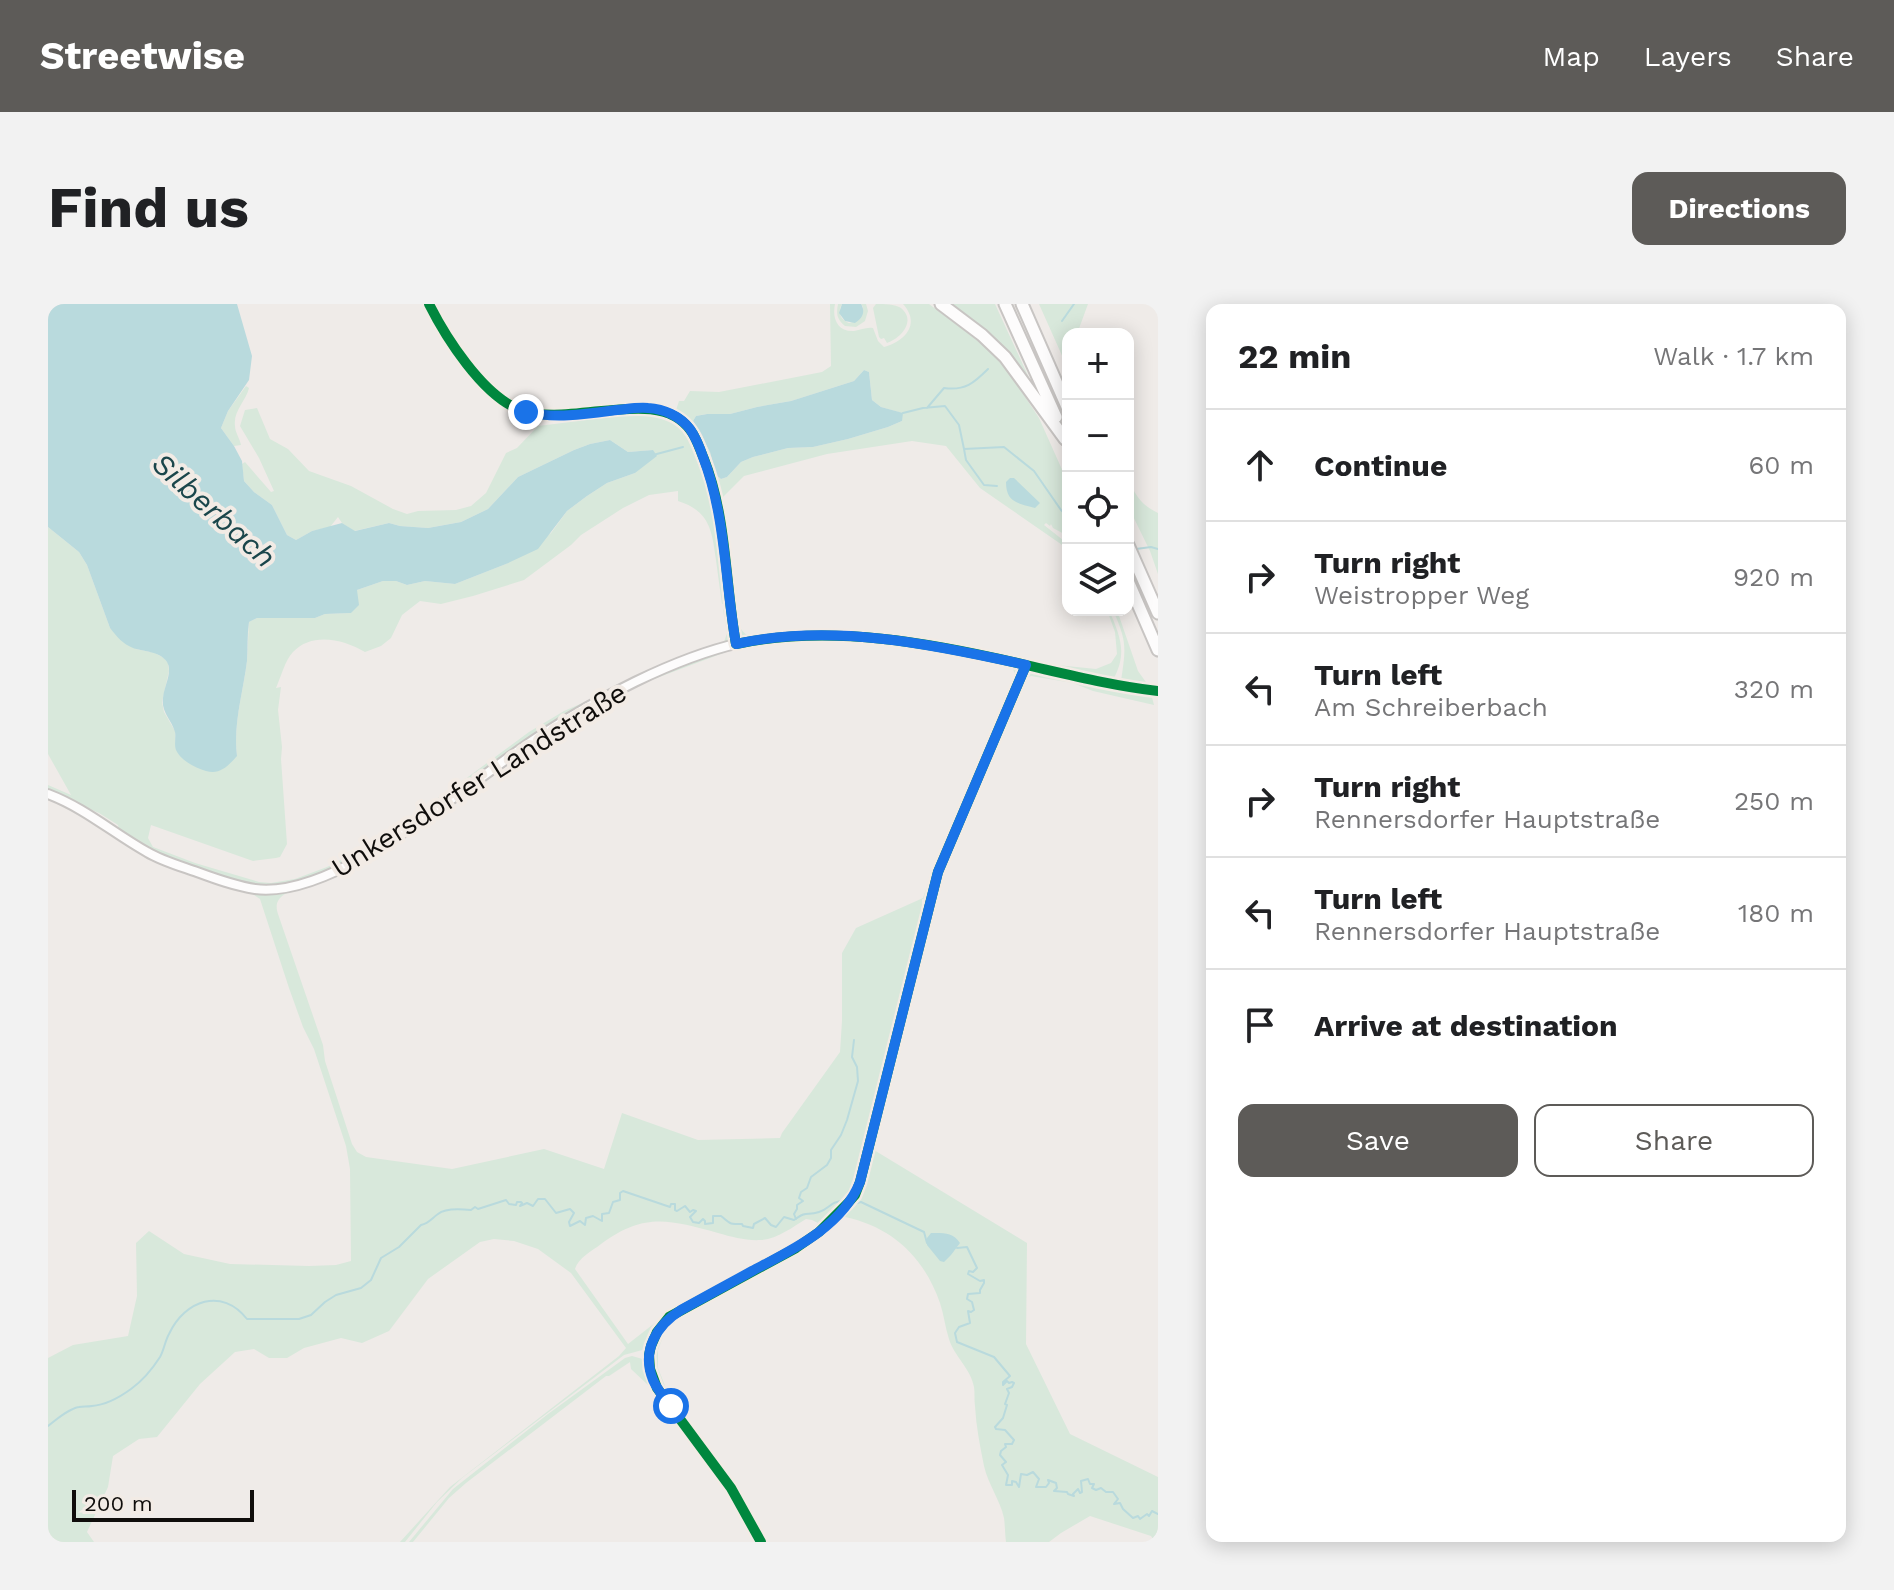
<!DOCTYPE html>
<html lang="en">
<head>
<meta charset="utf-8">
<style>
  :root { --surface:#fff; --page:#f2f2f2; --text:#202124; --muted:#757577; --line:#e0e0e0; --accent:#5d5b58 }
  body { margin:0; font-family:"Work Sans",sans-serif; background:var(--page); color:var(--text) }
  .controls { position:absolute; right:24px; top:24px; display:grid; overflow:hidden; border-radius:16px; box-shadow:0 4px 20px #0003 }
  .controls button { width:72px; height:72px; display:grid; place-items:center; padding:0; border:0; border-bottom:2px solid var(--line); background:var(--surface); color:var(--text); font:40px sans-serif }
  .scale { position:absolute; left:24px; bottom:20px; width:182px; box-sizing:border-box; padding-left:8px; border:4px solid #0f0d0b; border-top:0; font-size:22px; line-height:28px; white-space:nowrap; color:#0f0d0b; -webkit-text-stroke:6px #f2ebe5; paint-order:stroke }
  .stop { position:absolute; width:24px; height:24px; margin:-18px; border:6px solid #1a73e8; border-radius:50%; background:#fff }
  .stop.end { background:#1a73e8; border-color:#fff; box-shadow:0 2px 8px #0008 }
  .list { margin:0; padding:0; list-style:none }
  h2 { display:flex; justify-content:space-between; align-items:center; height:104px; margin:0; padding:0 32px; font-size:34px }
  h2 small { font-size:26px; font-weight:400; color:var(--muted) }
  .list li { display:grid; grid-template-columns:52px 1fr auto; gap:24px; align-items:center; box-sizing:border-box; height:112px; padding:0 32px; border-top:2px solid var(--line) }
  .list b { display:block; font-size:30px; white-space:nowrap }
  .list p { margin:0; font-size:26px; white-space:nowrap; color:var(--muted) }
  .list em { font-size:26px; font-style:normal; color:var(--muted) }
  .actions { display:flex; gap:16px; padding:24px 32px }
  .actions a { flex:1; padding:18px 0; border:2px solid var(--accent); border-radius:16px; text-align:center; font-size:28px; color:var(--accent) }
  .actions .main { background:var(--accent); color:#fff }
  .icon { flex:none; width:44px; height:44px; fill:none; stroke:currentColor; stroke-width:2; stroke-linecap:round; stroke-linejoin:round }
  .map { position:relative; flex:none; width:1110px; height:1238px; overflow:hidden; border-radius:16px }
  header { display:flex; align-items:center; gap:48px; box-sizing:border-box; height:112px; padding:0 40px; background:var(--accent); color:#fff }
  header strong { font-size:38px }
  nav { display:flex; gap:44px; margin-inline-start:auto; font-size:28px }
  .intro { display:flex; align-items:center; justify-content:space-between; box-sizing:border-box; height:192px; padding:0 48px }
  h1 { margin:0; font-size:56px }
  .button { padding:20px 36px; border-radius:16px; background:var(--accent); color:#fff; font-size:28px; font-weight:700 }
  main { display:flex; gap:48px; padding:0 48px }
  aside { flex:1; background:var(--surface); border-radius:16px; box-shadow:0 4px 20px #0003 }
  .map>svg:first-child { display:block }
</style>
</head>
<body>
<header>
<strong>Streetwise</strong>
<nav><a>Map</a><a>Layers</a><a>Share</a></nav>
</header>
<div class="intro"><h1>Find us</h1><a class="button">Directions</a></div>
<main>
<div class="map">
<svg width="1110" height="1238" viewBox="0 0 1110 1238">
  <rect width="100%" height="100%" fill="#efebe8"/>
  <path fill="#d8e8db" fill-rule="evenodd" d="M782,0h5c-3,14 2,28 19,27 7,-1 12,-4 19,-3l5,13 6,6c21,-6 37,-23 19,-43h26l48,36 17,15 16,19 29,44 29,65v51l-2,1 -13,-7 -2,-4 -1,2 -4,-3 -2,2 24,19v5l-88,-61 -34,-42 -34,-5 -85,13 -83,22 -25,25 -12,-41 -32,-47 4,-12h5l6,-10 29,1 103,-20 9,-6zM816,66l5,2 3,28 9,7 21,6v8l-14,6 -40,12 -35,8 -25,1 -35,9 -12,5 -14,15 -6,2 -5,-4 -6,-23 -17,-31 3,-5 10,-2h24l27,-7 34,-6 63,-20z
    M790,0h4c-5,9 -1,16 7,19l10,-3 4,-13 -2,-3h5l2,7 -3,10 -9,6 -11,-1c-8,-7 -9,-12 -7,-22z
    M828,0c8,0 19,0 25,4 16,13 -1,31 -14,35l-3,-5 -3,1 -2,-2 -6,-29z
    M900,0h47l35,76 -28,-34z
    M991,0h49l-11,30h-9v35z
    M198,82l3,2c-3,13 -16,23 -14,38 0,6 5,13 6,19l-7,1 -13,-18 7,-17z
    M209,104l13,31 18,10 21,22 42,15 42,23 14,5 11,-3 38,-1 15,-4 15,-13 20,-40 11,-5 21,-22 106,-13 21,4 16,11 8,13 11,23 6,23 5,1 16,115 -5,1c-2,-14 -4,-29 -6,-44 -4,-29 -6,-49 -38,-59v-10l-29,4 -26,13 -42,27 -10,10 -47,35 -51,16 -32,8 -21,-3 -18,14 -11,23 -10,8 -16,6c-22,-13 -53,-20 -72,0 -8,8 -12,25 -17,36l5,-1 -3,23 4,37 -1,12 6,85 -7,13 -4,1 -23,3 -102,-36 -3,13 5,9 42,16 64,19 12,1 24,-4 32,-12 38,-19 103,-71 61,-45 35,-21 160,-69 3,-9 -4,-24 5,2 3,26 -5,7 -128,55 -250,168c43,-29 87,-59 131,-88 83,-56 172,-114 271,-135 12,-3 25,-3 37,-4 76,-6 149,10 223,24l6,4 3,5 -6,16 -2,-1 -2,4 2,2 -83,206 -6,-1v5l5,1 -69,273 -4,-1 -1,4 3,2 1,11 79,-306h3l1,-4 -3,-2 79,-187 2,2 -75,176 -69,277 153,93 -1,101 44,90 88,43v65h-3l-4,-6 -61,-20 -29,17 -12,9h-43c-1,-8 -1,-17 -2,-24 -4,-18 -16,-34 -20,-52 -4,-20 -8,-40 -9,-60 -1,-6 0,-13 -1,-19 -3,-18 -20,-31 -25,-48 -4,-12 -5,-24 -9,-36 -16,-46 -48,-76 -95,-86l6,-13c-15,12 -29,24 -45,34 -44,29 -140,62 -160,111l-22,6 -162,123 -25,24 -32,40h-5l50,-55 169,-131 7,-8 -55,-75 -33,-24 -24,-8 -20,-2 -14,3 -52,37 -39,52 -27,12 -21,-5 -37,10 -17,10h-18l-15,-9 -19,3 -35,32 -43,53 -18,2 -26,17 -5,31 -21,45 7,10h-46v-184l25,-13 55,-9 9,-40 -1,-53 13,-12 35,23 46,10 79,2 27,-1 15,-4 -1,-92 -4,-23 -32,-97 -11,-22 -14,-39 -29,-89 -9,-6 -19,-5 -82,-29 -42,-27 50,24 -39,-26 -1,-5 -19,-12 -51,-21v-7l23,10 -23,-41v-227l31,25 8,13 23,63 26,21 19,4 9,5 4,5 1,8 -7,31 2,10 11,19 1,19 61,6c-4,-32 6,-63 10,-95 1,-13 1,-26 2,-39l8,-4h58l10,-4 26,-1 6,-23 26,-9h13l11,4 18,-4 30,3 51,-20 45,-31 16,-22 20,-15 20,-13 28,-10 18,-23 -25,2 -18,-12 -20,4 -16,6 -56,27 -30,32 -27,13 -33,6 -28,-2 -11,-3 -35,8 -12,-8 -4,-6 -8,10 -18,4 -16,9 -9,-5 -15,-30 -18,-13 -10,-11 -2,-17 3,-2 26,30 3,-1 -15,-33 -19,-32 5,-16zM741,336c73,-2 144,8 215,23l8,4 3,7 -7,20 -70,160 -15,44 -67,30 -14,25v68l-2,31 -58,81 -2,5 -82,2 -76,-27 -18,56 -60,-20 -92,20 -86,-12 -9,-5 -5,-8 -27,-83 -2,-16 -45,-131c-3,-9 -1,-15 7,-20l61,-23 24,-13 105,-71 61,-44 45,-29 65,-32 88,-33 18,-5zM758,915l6,1 8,4 -23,18 -17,10 -101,52 -51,40 -53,-75c3,-11 17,-18 26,-25 44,-32 68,-24 117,-11 14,4 29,8 43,7 16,-1 32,-13 45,-21z
    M1080,174c7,17 13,27 30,35v61l-8,-23 -22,-45z
    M689,295c0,14 -2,30 12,37l74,-3 68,3 166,29 39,4 15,-6 6,-9 -2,-22 -8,-22h2c11,26 19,43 4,70 -79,-13 -157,-38 -237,-44 -28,-2 -57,-2 -86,-1 -13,0 -30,6 -43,4 -15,-3 -13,-26 -15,-38z
    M1065,306h4l21,61 10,14 -1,2 -26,-6c5,-34 6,-39 -8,-71z
    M983,366l120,23 3,12 -61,-14 -20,-8 -42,-7 -4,2 -6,13 -2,-1 7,-17z
    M779,923l3,3 -30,20 -112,62 -18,14 -6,8 -6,16v18l9,23 74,100 26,51h-4l-88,-133 2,-2c-19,-11 -29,-44 -22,-65 2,-8 10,-15 14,-22z
    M584,1052l14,4 3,13 81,116 28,53h-4l-22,-43 -20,-30 -64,-84 -17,-16 -1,-7 -21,14h-3l-140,107 -17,15 -36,44h-4l44,-53 95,-75 77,-56z"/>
  <path fill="#b9dadd" d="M0,0h189l15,52 -3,24 -21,31 -7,17 13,18 8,15 2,20 10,11 18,13 15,30 9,5 16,-9 30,-8 13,8 34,-8 11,3 28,2 33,-6 27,-13 30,-32 56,-27 16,-6 20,-4 18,12 25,-2 4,6 -22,17 -28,10 -20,13 -20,15 -29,38 -32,15 -51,20 -30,-3 -18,4 -11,-4h-13l-26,9 2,15 -8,8 -26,1 -10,4h-58l-8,4c-2,13 -1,26 -2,39 -4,32 -14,63 -10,95 -9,10 -17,19 -31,15 -10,-3 -25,-10 -30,-21 -2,-5 0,-13 -1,-18 -4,-13 -14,-20 -12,-34 1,-12 10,-26 4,-36 -7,-11 -23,-10 -34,-14 -10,-4 -16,-11 -23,-20l-23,-63 -8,-13 -31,-25z
    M794,0h19c5,8 1,15 -6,19l-10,-2 -6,-8z
    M816,66l5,2 3,28 9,7 22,6 -1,8 -14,6 -40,12 -35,8 -25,1 -35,9 -12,5 -14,15 -6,2 -5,-4 -6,-23 -17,-31 3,-5 11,-2h23l27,-7 34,-6 63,-20z
    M962,174h4l26,25 -5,5c-18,-5 -29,-6 -29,-26z
    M883,929c12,0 22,-1 29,10l-9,12 -7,7 -4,-1 -13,-16v-7z"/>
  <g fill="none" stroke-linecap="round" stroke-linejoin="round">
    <path stroke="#b9dadd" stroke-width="2" d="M1014,17l12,-17
      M879,104l17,-20c21,3 30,-5 44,-19
      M855,109l20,-5 22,-2 14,19 5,24 40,-2 30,24 27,39 7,7
      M916,145l2,11 18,25 13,1
      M605,151l30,-8
      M1088,245l15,-2 7,2
      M805,900l8,-2 63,30 3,11
      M748,915l-2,-5 3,-5v-4l6,-4 -4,-3 2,-6 6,-4 4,-11 16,-12 4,-7v-8l10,-15 6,-15 11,-39 -1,-14 -5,-10 2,-17
      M909,944l10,-1 10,21 -4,4 -4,-1 -1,3 12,7 4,-1v3l-4,7v3l-12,1 -1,5 5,3 2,8 -3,2 -3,-1 2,12 -11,4 -4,6 2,9 37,15 16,19 -7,6v3l4,-4 2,2 3,-1 2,1 -2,4 -5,2 2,4 -4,11 2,1 -4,13 -8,9 1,2 9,1 9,10 -2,4h-7l1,3 -5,4 -1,4 6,7 -4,3 6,10 -2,10h6v-4l4,1 3,5 2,-13 6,1 6,-3 6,7 -3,8h10l3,-4 -1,-3 8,3 1,5 -3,3 13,1 1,2 6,2 -1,-2 5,-5 2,4 2,-1 -1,-11 7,-2 2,5h4l-2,4 4,2 5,-2 5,4h7l5,7 -4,5 6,-1 3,6 10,9 5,-2 2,3 7,-5 2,2 3,-5 6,3
      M0,1122c9,-7 20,-17 31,-19 4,-1 8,0 13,-1 13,-1 28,-9 39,-17 11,-8 22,-21 29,-32 4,-7 5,-16 9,-23 16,-34 53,-47 78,-15h52l12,-4 14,-13 11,-7 25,-7 10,-8 10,-22 18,-11 22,-22c8,-2 10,-6 17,-11 7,-6 24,-5 33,-4l4,-3 3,2 28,-9 3,4 7,1 1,-3h4l1,1 -2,3 7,-3 6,3 5,-7h7l11,14 14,-4 4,4 -5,9 1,4 10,-5 5,4 1,-7 7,-2 9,5v-7l7,-1 4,-11 7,-2v-7l3,-2 47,16 1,-3h4v6l2,1 8,-5 5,6 3,-2 3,1 -6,6 3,5 6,1 4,-4 2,2v3l8,-1v-7h8c10,8 7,8 21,8l1,2 10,2 1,-4 11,-6 6,7 5,2 8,-10 10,3c14,-10 12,-4 25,-8 11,-3 11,-11 25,-11"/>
    <defs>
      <path id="minor" d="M381,0c17,34 53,90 89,105 51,21 141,-26 173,22 6,8 9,19 13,28 23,58 21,124 32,185
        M0,490c37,14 65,39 99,58 15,9 33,14 50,20 19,7 38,14 58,17 83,11 215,-108 283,-152 57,-37 135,-79 202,-94 92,-20 197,1 288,22 43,10 86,21 130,26
        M713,1238l-30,-54 -74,-100 -7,-19 -1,-14 2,-9 6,-14 12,-15 127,-69 23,-16 28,-28 8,-9 5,-13 78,-310 88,-207"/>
      <path id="highway" d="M893,0l41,31 23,22 60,82
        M957,0l51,113
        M974,0l46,105
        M1080,241l30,68
        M1080,277l30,69"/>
    </defs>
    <use href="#minor" stroke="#c8c5c3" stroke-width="12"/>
    <use href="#highway" stroke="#c8c5c3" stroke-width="15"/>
    <use href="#minor" stroke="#fdfcfc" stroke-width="8"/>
    <use href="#highway" stroke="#fdfcfc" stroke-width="11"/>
    <defs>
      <path id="cycleway" d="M381,0c17,34 53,90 89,105 51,21 141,-26 173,22 6,8 9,19 13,28 23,58 21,124 32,185 95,-20 196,-1 290,21 44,10 88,21 132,26
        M713,1238l-30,-54 -74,-100 -7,-19 -1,-14 2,-9 6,-14 12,-15 127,-69 23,-16 28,-28 8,-9 5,-13 78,-310 88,-207"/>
    </defs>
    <use href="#cycleway" stroke="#f2ebe5" stroke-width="15"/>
    <use href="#cycleway" stroke="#00873e" stroke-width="10"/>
  </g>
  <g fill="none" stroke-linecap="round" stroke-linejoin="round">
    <path stroke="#1a73e8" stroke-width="10" d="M478,108c30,7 61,2 91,-2 10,-1 21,-3 31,-2 16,1 32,8 42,21 6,9 10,19 13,28 23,59 22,126 33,187 95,-21 196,0 290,21l-88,207 -78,310c-18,45 -68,68 -108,89 -24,13 -47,26 -71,39 -24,15 -40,40 -28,70 4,9 11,18 18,26"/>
  </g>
  <g text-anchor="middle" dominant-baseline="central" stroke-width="8" stroke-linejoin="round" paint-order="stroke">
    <g font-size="28" fill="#0f0d0b" stroke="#f2ebe5">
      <text transform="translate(431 476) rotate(-32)">Unkersdorfer Landstraße</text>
    </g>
    <g font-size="30" font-style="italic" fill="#1a464b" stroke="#f2ebe5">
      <text transform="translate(166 206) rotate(42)">Silberbach</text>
    </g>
  </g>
</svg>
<div class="controls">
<button>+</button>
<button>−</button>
<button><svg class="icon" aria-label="locate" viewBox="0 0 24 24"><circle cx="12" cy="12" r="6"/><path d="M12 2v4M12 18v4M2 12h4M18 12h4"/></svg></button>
<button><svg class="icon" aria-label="layers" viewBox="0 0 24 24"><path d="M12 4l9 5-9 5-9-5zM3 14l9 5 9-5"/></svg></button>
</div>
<div class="scale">200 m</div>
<div class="stop" style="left:623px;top:1102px"></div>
<div class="stop end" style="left:478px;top:108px"></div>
</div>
<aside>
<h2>22 min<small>Walk · 1.7 km</small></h2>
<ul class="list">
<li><svg class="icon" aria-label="ahead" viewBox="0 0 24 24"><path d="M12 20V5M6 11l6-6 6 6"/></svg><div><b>Continue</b></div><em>60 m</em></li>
<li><svg class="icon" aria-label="right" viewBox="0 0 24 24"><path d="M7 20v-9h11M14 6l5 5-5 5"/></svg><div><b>Turn right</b><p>Weistropper Weg</p></div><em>920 m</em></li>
<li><svg class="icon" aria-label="left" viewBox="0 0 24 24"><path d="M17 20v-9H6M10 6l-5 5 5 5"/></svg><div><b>Turn left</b><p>Am Schreiberbach</p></div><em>320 m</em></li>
<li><svg class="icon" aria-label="right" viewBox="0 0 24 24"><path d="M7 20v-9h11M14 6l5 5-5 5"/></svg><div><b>Turn right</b><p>Rennersdorfer Hauptstraße</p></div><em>250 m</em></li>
<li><svg class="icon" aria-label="left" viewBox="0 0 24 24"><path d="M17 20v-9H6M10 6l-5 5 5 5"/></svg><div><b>Turn left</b><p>Rennersdorfer Hauptstraße</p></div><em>180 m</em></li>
<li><svg class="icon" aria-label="arrive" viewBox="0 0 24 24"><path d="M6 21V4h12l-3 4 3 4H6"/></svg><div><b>Arrive at destination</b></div></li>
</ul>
<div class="actions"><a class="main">Save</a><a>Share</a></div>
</aside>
</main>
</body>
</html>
